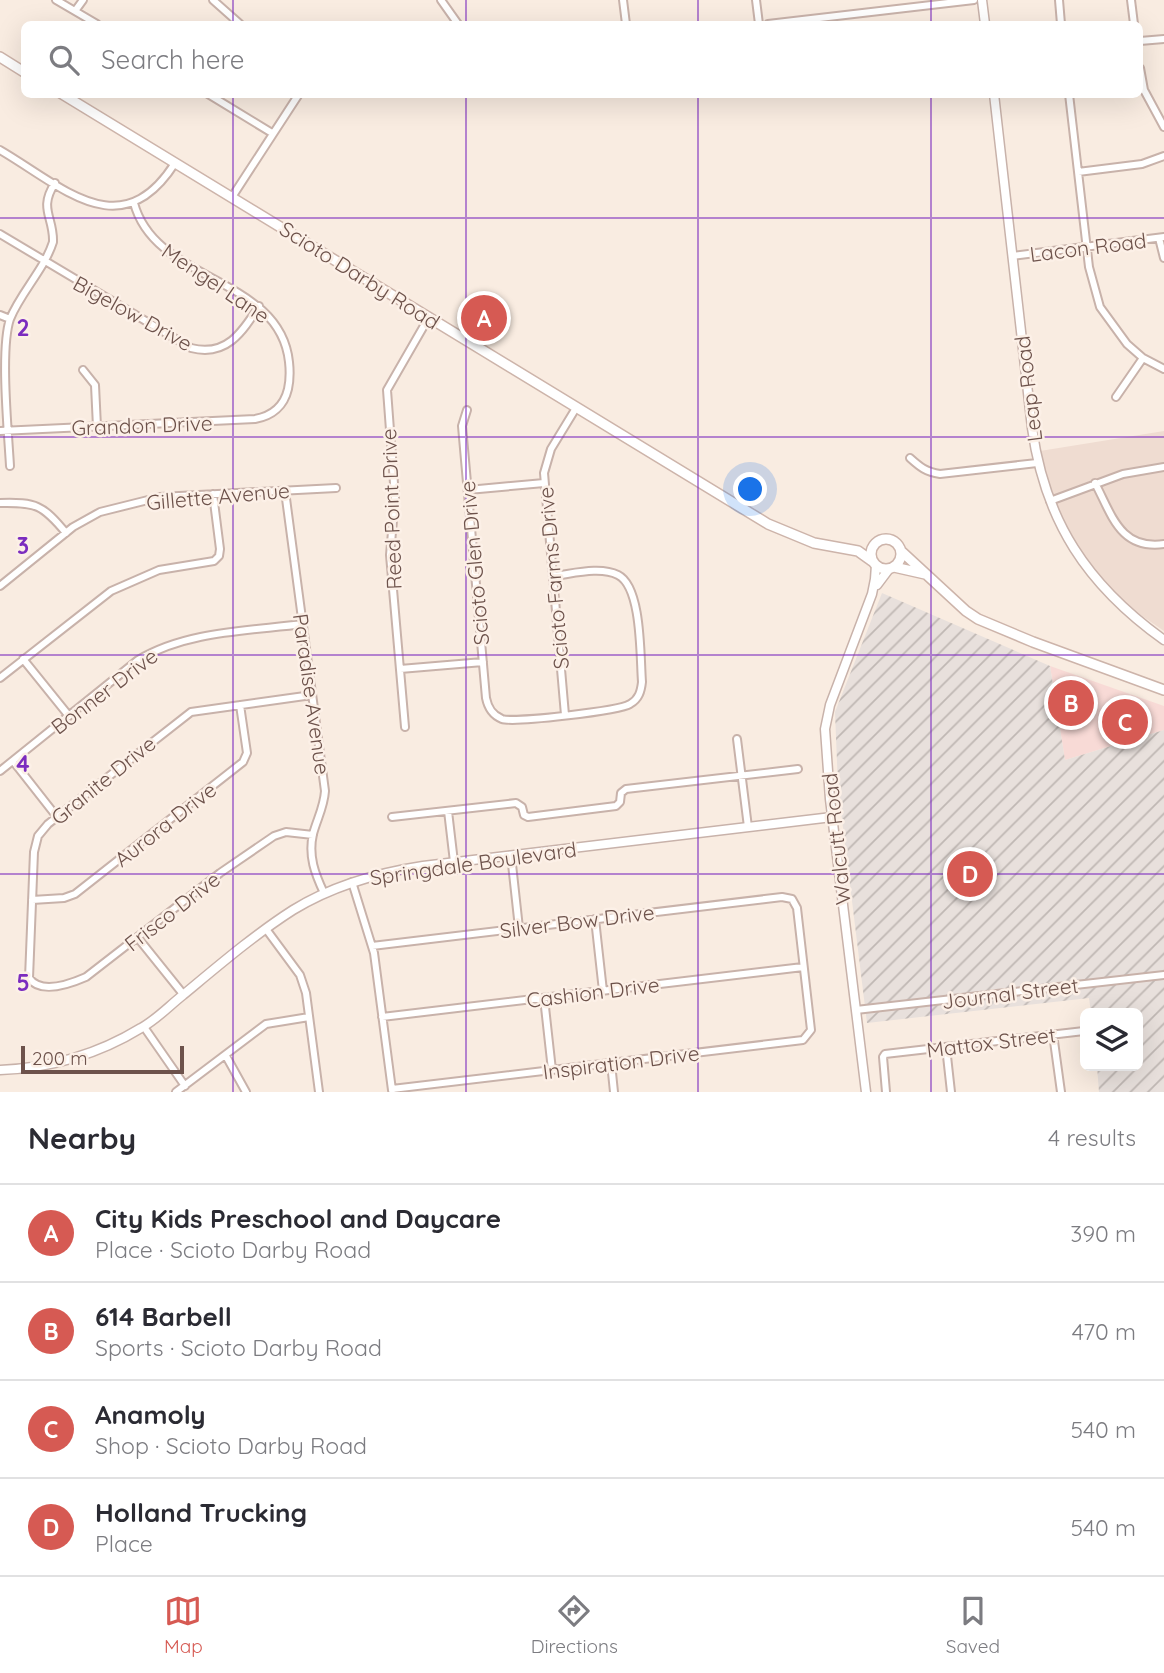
<!DOCTYPE html>
<html lang="en">
<head>
<meta charset="utf-8">
<style>
  :root { --surface:#fff; --page:#f2f2f3; --text:#2b2b33; --muted:#7c7c81; --line:#e1e1e2; --accent:#d65a53 }
  body { margin:0; font-family:Quicksand,sans-serif; background:var(--page); color:var(--text) }
  .controls { position:absolute; right:21px; bottom:21px; display:grid; overflow:hidden; border-radius:10px; box-shadow:0 7px 28px #0002 }
  .controls button { width:63px; height:63px; display:grid; place-items:center; padding:0; border:0; border-bottom:2px solid var(--line); background:var(--surface); color:var(--text); font:35px sans-serif }
  .scale { position:absolute; left:21px; bottom:18px; width:163px; box-sizing:border-box; padding-left:7px; border:4px solid #6d524b; border-top:0; font-size:19px; line-height:24px; white-space:nowrap; color:#6d524b; -webkit-text-stroke:5px #fcf0e7; paint-order:stroke }
  .you { position:absolute; left:751px; top:490px; width:24px; height:24px; margin:-18px; border:5px solid #fff; border-radius:50%; background:#1a73e8; box-shadow:0 0 0 10px #1a73e833 }
  .badge { display:grid; place-items:center; width:46px; height:46px; border-radius:50%; background:var(--accent); color:#fff; font-size:23px; font-weight:700 }
  .pin { position:absolute; translate:-50% -50%; border:4px solid #fff; box-shadow:0 2px 7px #0006 }
  .list { margin:0; padding:0; list-style:none }
  h2 { display:flex; justify-content:space-between; align-items:center; height:91px; margin:0; padding:0 28px; font-size:30px }
  h2 small { font-size:23px; font-weight:400; color:var(--muted) }
  .list li { display:grid; grid-template-columns:46px 1fr auto; gap:21px; align-items:center; box-sizing:border-box; height:98px; padding:0 28px; border-top:2px solid var(--line) }
  .list b { display:block; font-size:26px; white-space:nowrap }
  .list p { margin:0; font-size:23px; white-space:nowrap; color:var(--muted) }
  .list em { font-size:23px; font-style:normal; color:var(--muted) }
  .icon { flex:none; width:38px; height:38px; fill:none; stroke:currentColor; stroke-width:2; stroke-linecap:round; stroke-linejoin:round }
  .map { position:relative; flex:none; width:1164px; height:1092px; overflow:hidden }
  .search { position:absolute; background:var(--surface); box-shadow:0 7px 28px #0002; left:21px; right:21px; top:21px; height:77px; display:flex; align-items:center; gap:18px; box-sizing:border-box; padding:0 24px; border-radius:10px; color:var(--muted); font-size:26px }
  .sheet { height:483px; background:var(--surface) }
  nav { display:flex; justify-content:space-around; align-items:center; box-sizing:border-box; height:98px; border-top:2px solid var(--line); background:var(--surface); font-size:19px; color:var(--muted) }
  nav a { display:grid; justify-items:center; gap:4px }
  nav .on { color:var(--accent) }
  .map>svg:first-child { display:block }
</style>
</head>
<body>
<div class="map">
<svg width="1164" height="1092" viewBox="0 0 1164 1092">
  <defs>
    <pattern id="industrial-furrows" width="10" height="10" patternUnits="userSpaceOnUse" patternTransform="scale(1.75)"><rect width="10" height="10" fill="#e8e0dc"/><path d="M-1 1l2-2M0 10L10 0M9 11l2-2" fill="none" stroke="#c0b8b4"/></pattern>
  </defs>
  <rect width="100%" height="100%" fill="#f9ece1"/>
  <path fill="#efdcd1" d="M1164,431v200l-45,-31 -43,-54 -15,-26 -17,-44 -4,-25z"/>
  <path fill="#f8dad6" d="M1050,666l114,40v24l-99,30z"/>
  <path fill="url(#industrial-furrows)" d="M882,593l168,73 15,94 99,-30v362h-65l-2,-26h41v-53h-47l-2,-15 -222,25 -29,-236 -3,-75z"/>
  <g fill="none" stroke-linecap="round" stroke-linejoin="round">
    <defs>
      <path id="minor" d="M56,0l41,24
        M213,0l27,24
        M441,0l17,24
        M623,0l3,24
        M756,0l3,24
        M1059,0l2,24
        M1131,0l3,24
        M75,11l8,-11
        M768,24l206,-24
        M1140,41l24,-2
        M1140,68l4,22 20,37
        M208,94l64,39
        M1069,94l20,173 11,40 27,37 16,14 21,11
        M0,150c62,36 121,98 175,13
        M1078,172l64,-8 22,-8
        M232,197l67,-103
        M0,234l191,114c35,9 51,-15 68,-42
        M1159,238l5,20
        M1012,256l152,-19
        M0,315l10,4
        M83,370l12,15 2,42
        M1116,397l27,-39
        M467,410l-5,16 24,272c2,10 6,17 16,21 11,4 117,-8 128,-15 9,-5 11,-13 12,-22 -2,-26 0,-95 -24,-107 -18,-9 -46,-1 -65,1
        M0,431l255,-12c17,-3 29,-13 33,-30 2,-9 2,-18 1,-27 -9,-86 -134,-79 -155,-159
        M910,458c10,9 16,14 30,16l97,-11
        M10,466c-2,-36 -10,-117 0,-147 11,-27 34,-49 43,-77 1,-25 -15,-33 2,-59
        M1095,483c17,32 25,67 69,61
        M468,490l76,-7
        M285,491l40,300c-1,16 -8,28 -12,43 -5,22 2,40 11,59
        M1050,501l73,-27 41,-7
        M0,503c36,-1 43,2 66,30
        M0,586l73,-59 27,-15 60,-15 176,-9
        M23,659l46,57
        M400,669l83,-7
        M0,678l111,-87 48,-21 55,-9 5,-5 1,-7 -7,-55
        M312,695l-121,17 -143,112 -10,12 -4,16 -5,126c12,17 41,6 57,-1l134,-104 54,-37 12,-4 27,3
        M565,715l-21,-242 7,-24 25,-41
        M405,727l-15,-172 5,-58 -8,-107 42,-73
        M737,739l11,88
        M13,761l44,56
        M0,771l138,-111c48,-29 110,-29 165,-36
        M448,811l6,51
        M392,817l124,-14 6,4 2,8 4,2 88,-11 4,-4 1,-9 5,-4 172,-20
        M511,855l8,73
        M352,882l22,71 18,137
        M32,900l32,-2 11,-4 168,-132 4,-9 -7,-48
        M595,919l8,72
        M266,929l34,46 6,18 13,99
        M138,938l45,56
        M372,946l410,-49 10,2 5,9 14,122 -8,10 -411,49
        M544,998l8,72
        M856,1010l308,-35
        M382,1017l421,-50
        M144,1027l41,59
        M1053,1034l8,58
        M946,1047l5,45
        M226,1056l20,36
        M611,1063l3,29
        M176,1092l90,-68 43,-7
        M886,1092l-3,-35 2,-3 199,-23"/>
      <path id="tertiary" d="M982,0l3,24
        M994,94l38,334c13,93 55,157 132,212
        M877,585l12,-16
        M0,1070c52,-2 97,-15 141,-42 15,-8 28,-22 42,-33 35,-29 71,-60 110,-85 39,-24 84,-37 130,-44l409,-49
        M866,1092l-36,-293 -5,-70 5,-24 42,-111 3,-15 1,-14"/>
      <path id="secondary" d="M0,57l24,15
        M62,94l706,430 46,19 44,8 14,10
        M871 554a15 15 0 1 1 30 0a15 15 0 1 1-30 0Z
        M901,551l65,60 12,8 55,23 131,48
        M894,567l31,7"/>
    </defs>
    <use href="#minor" stroke="#c8b2aa" stroke-width="10"/>
    <use href="#tertiary" stroke="#c8b2aa" stroke-width="11"/>
    <use href="#secondary" stroke="#cdb4aa" stroke-width="12"/>
    <use href="#minor" stroke="#fff" stroke-width="6"/>
    <use href="#tertiary" stroke="#fff" stroke-width="8"/>
    <use href="#secondary" stroke="#fff" stroke-width="9"/>
  </g>
  <path fill="none" stroke="#7b2cbf" stroke-width="2" stroke-opacity="0.55" d="M233,0v24M466,0v24M698,0v24M931,0v24M233,94v998M466,94v998M698,94v998M931,94v998M0,218h1164M0,437h1164M0,655h1164M0,874h1164"/>
  <g text-anchor="middle" dominant-baseline="central" stroke-width="5" stroke-linejoin="round" paint-order="stroke">
    <g font-size="21" fill="#6d524b" stroke="#fcf0e7">
      <text transform="translate(1088 247) rotate(-7)">Lacon Road</text>
      <text transform="translate(360 275) rotate(32)">Scioto Darby Road</text>
      <text transform="translate(216 283) rotate(34)">Mengel Lane</text>
      <text transform="translate(133 313) rotate(29)">Bigelow Drive</text>
      <text transform="translate(1028 389) rotate(-97)">Leap Road</text>
      <text transform="translate(142 425) rotate(-2)">Grandon Drive</text>
      <text transform="translate(218 496) rotate(-5)">Gillette Avenue</text>
      <text transform="translate(391 509) rotate(-92)">Reed Point Drive</text>
      <text transform="translate(474 563) rotate(-95)">Scioto Glen Drive</text>
      <text transform="translate(553 578) rotate(-95)">Scioto Farms Drive</text>
      <text transform="translate(104 691) rotate(-37)">Bonner Drive</text>
      <text transform="translate(312 694) rotate(82)">Paradise Avenue</text>
      <text transform="translate(103 780) rotate(-39)">Granite Drive</text>
      <text transform="translate(165 824) rotate(-38)">Aurora Drive</text>
      <text transform="translate(836 839) rotate(-96)">Walcutt Road</text>
      <text transform="translate(473 863) rotate(-8)">Springdale Boulevard</text>
      <text transform="translate(172 911) rotate(-38)">Frisco Drive</text>
      <text transform="translate(577 921) rotate(-7)">Silver Bow Drive</text>
      <text transform="translate(593 992) rotate(-7)">Cashion Drive</text>
      <text transform="translate(1010 993) rotate(-7)">Journal Street</text>
      <text transform="translate(991 1042) rotate(-7)">Mattox Street</text>
      <text transform="translate(621 1062) rotate(-7)">Inspiration Drive</text>
    </g>
  </g>
  <g font-size="23" text-anchor="middle" font-weight="bold" fill="#7b2cbf" stroke="#fcf0e7" stroke-width="5" stroke-linejoin="round" paint-order="stroke">
    <text x="23" y="336">2</text>
    <text x="23" y="554">3</text>
    <text x="23" y="772">4</text>
    <text x="23" y="991">5</text>
  </g>
</svg>
<div class="controls">
<button><svg class="icon" aria-label="layers" viewBox="0 0 24 24"><path d="M12 4l9 5-9 5-9-5zM3 14l9 5 9-5"/></svg></button>
</div>
<div class="scale">200 m</div>
<div class="you"></div>
<div class="pin badge" style="left:484px;top:318px">A</div>
<div class="pin badge" style="left:1071px;top:703px">B</div>
<div class="pin badge" style="left:1125px;top:722px">C</div>
<div class="pin badge" style="left:970px;top:874px">D</div>
<div class="search"><svg class="icon" aria-label="search" viewBox="0 0 24 24"><circle cx="10" cy="10" r="6"/><path d="M15 15l6 6"/></svg>Search here</div>
</div>
<section class="sheet">
<h2>Nearby<small>4 results</small></h2>
<ul class="list">
<li><span class="badge">A</span><div><b>City Kids Preschool and Daycare</b><p>Place · Scioto Darby Road</p></div><em>390 m</em></li>
<li><span class="badge">B</span><div><b>614 Barbell</b><p>Sports · Scioto Darby Road</p></div><em>470 m</em></li>
<li><span class="badge">C</span><div><b>Anamoly</b><p>Shop · Scioto Darby Road</p></div><em>540 m</em></li>
<li><span class="badge">D</span><div><b>Holland Trucking</b><p>Place</p></div><em>540 m</em></li>
</ul>
</section>
<nav>
<a class="on"><svg class="icon" aria-label="map" viewBox="0 0 24 24"><path d="M3 6l6-2 6 2 6-2v14l-6 2-6-2-6 2zM9 4v14M15 6v14"/></svg>Map</a>
<a><svg class="icon" aria-label="directions" viewBox="0 0 24 24"><path d="M12 3l9 9-9 9-9-9zM9 14v-3h6M13 9l2 2-2 2"/></svg>Directions</a>
<a><svg class="icon" aria-label="saved" viewBox="0 0 24 24"><path d="M7 4h10v16l-5-4-5 4z"/></svg>Saved</a>
</nav>
</body>
</html>
